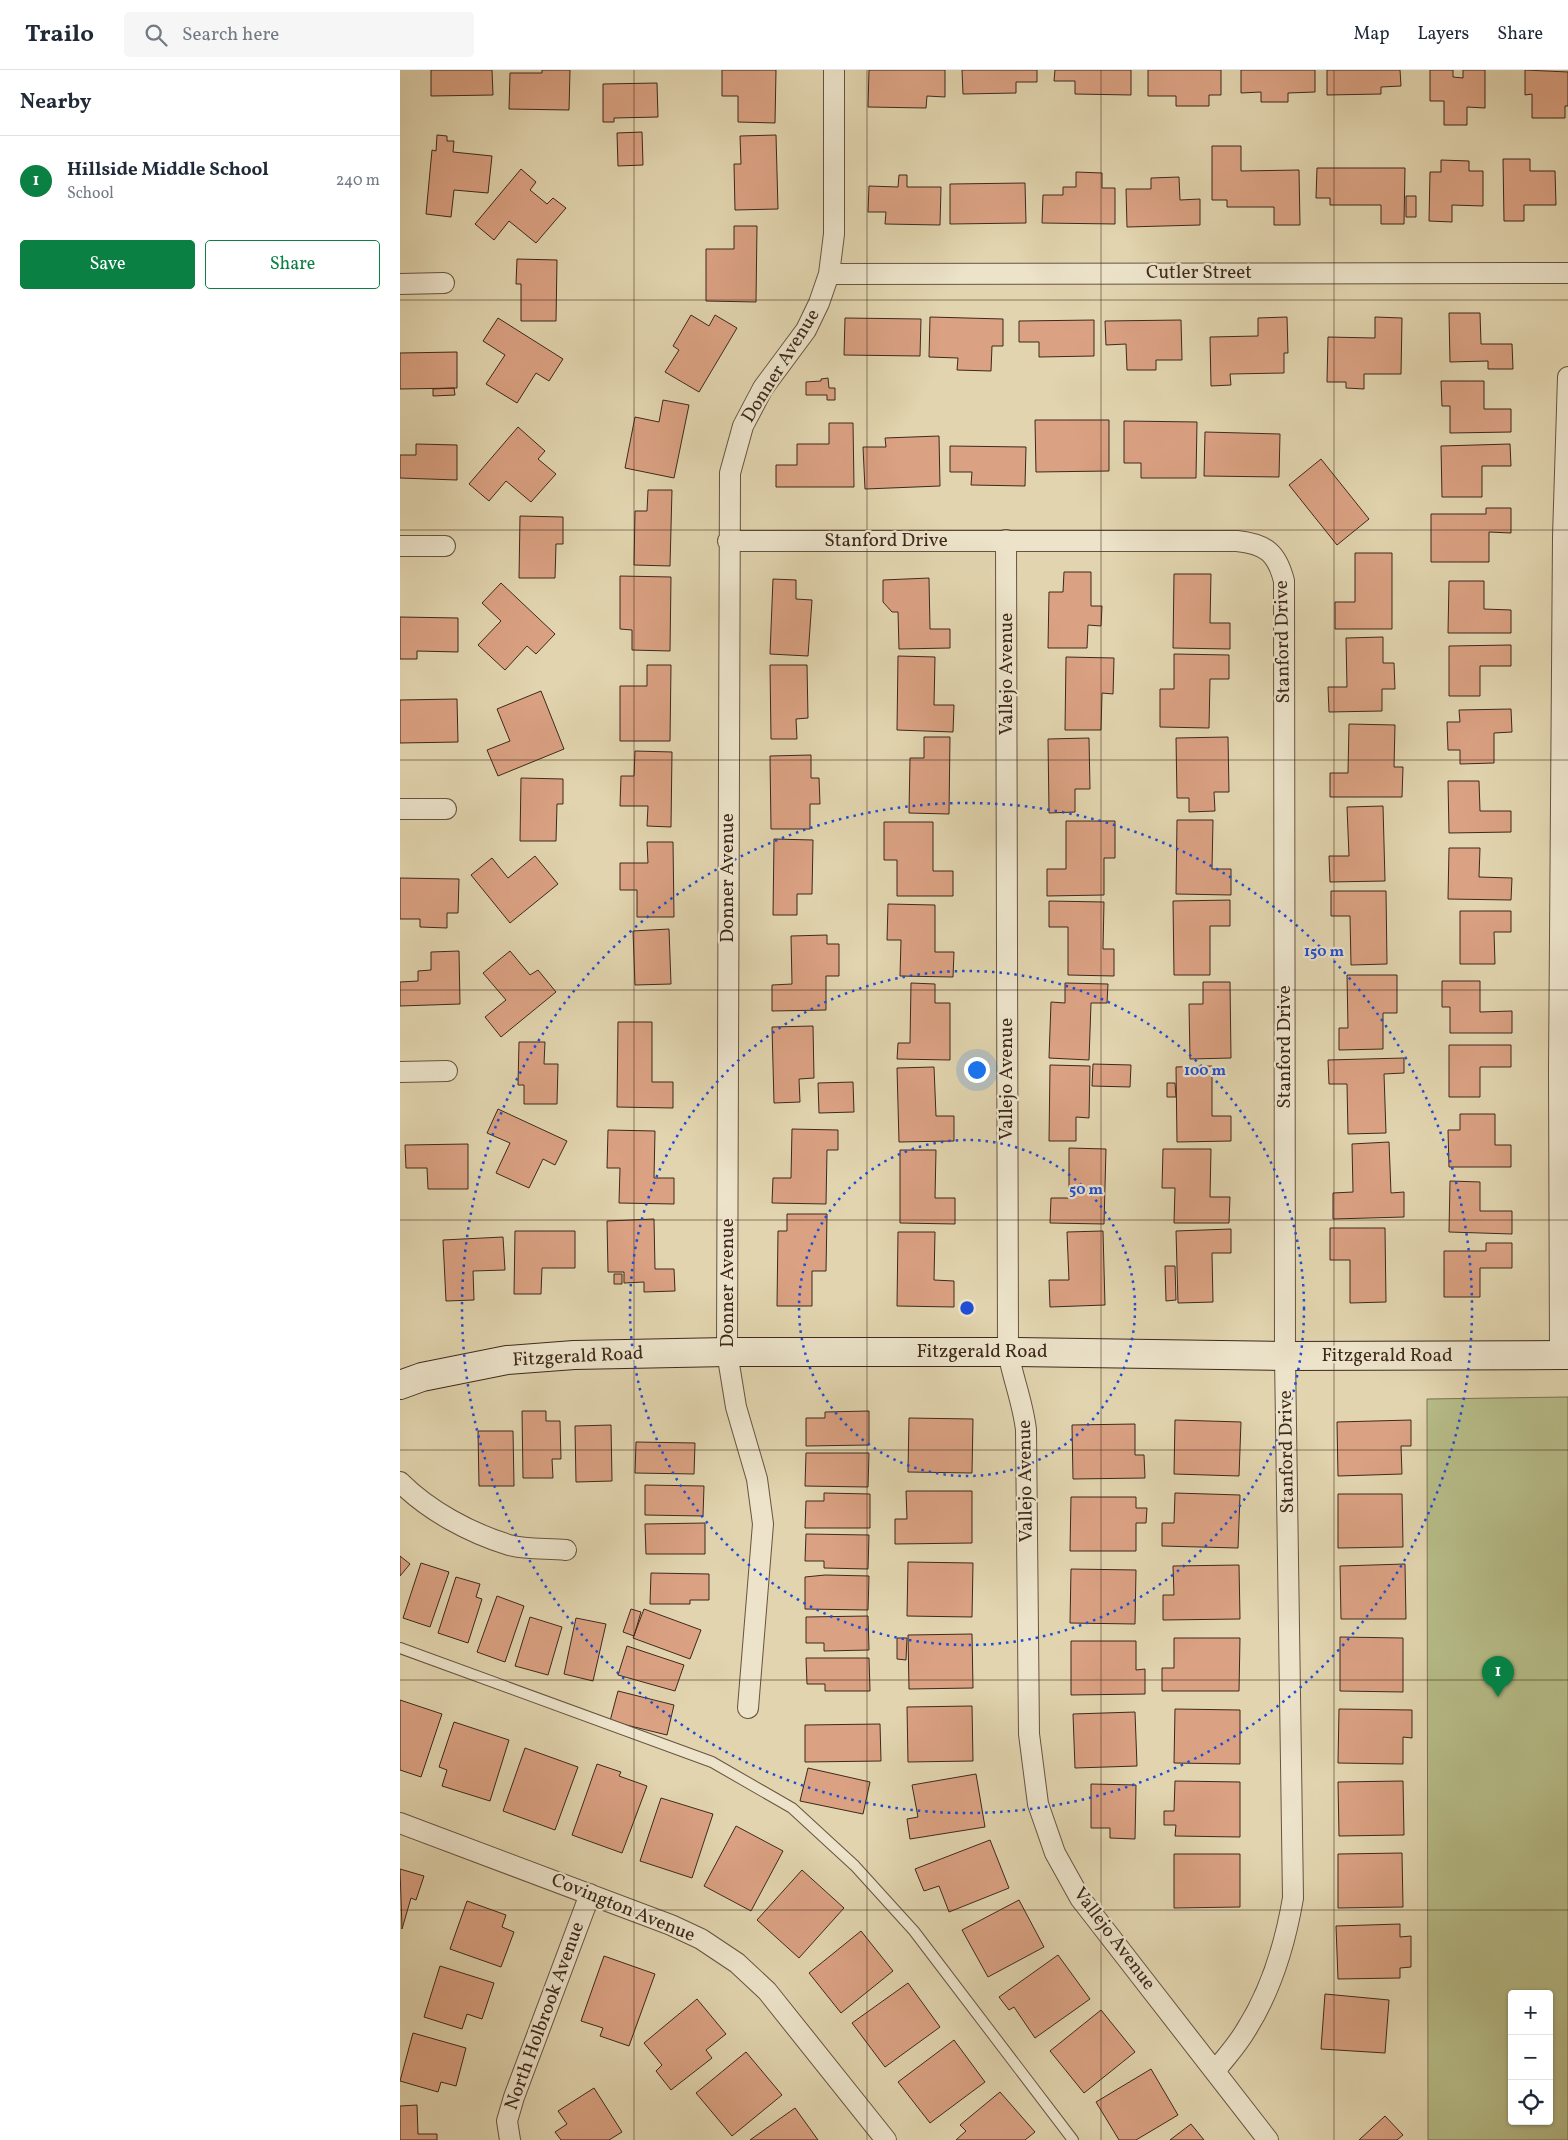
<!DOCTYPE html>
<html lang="en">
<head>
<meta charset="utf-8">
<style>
  :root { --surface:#fff; --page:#f6f6f7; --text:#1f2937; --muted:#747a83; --line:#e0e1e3; --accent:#0b8043 }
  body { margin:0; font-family:Vollkorn,serif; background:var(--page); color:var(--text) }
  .controls { position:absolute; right:15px; bottom:15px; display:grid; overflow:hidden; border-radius:5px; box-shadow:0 1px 4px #0004 }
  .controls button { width:45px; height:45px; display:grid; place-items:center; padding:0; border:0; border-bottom:1px solid var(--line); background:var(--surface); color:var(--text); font:25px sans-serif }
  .you { position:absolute; left:576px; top:999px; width:18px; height:18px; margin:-12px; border:4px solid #fff; border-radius:50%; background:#1a73e8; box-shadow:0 0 0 8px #1a73e833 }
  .badge { display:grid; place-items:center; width:32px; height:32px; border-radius:50%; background:var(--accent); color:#fff; font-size:16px; font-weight:700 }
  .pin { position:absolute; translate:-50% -41px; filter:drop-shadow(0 1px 2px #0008) }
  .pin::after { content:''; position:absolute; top:26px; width:18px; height:15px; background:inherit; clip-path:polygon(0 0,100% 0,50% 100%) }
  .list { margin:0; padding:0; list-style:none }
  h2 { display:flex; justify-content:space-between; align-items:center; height:65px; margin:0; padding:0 20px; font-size:21px }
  h2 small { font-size:16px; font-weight:400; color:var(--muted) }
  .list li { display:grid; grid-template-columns:32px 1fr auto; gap:15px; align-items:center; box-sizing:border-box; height:90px; padding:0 20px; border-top:1px solid var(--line) }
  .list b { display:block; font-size:19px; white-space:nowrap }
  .list p { margin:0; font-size:16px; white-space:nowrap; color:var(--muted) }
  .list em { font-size:16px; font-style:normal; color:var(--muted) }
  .actions { display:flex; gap:10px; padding:15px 20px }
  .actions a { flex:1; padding:11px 0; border:1px solid var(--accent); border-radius:5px; text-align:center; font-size:18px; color:var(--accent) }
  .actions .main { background:var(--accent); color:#fff }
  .icon { flex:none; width:28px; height:28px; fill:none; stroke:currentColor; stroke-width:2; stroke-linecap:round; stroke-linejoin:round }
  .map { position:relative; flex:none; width:1168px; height:2070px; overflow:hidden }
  header { display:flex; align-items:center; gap:30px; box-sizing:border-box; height:70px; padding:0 25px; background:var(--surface); border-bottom:1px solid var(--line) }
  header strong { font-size:24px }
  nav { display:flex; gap:28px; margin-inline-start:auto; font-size:18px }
  .search { width:350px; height:45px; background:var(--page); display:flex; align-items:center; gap:12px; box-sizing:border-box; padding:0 18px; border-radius:5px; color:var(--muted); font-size:19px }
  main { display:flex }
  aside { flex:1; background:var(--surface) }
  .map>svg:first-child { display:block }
</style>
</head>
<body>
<header>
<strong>Trailo</strong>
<div class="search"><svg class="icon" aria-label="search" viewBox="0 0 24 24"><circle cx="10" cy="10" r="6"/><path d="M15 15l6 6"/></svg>Search here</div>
<nav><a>Map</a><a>Layers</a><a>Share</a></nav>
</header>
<main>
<aside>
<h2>Nearby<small></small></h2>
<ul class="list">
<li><span class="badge">1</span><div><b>Hillside Middle School</b><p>School</p></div><em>240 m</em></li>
</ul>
<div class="actions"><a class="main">Save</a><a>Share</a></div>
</aside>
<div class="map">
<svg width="1168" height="2070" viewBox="0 0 1168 2070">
  <rect width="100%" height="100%" fill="#e1d4ae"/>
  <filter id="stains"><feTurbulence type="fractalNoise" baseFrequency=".004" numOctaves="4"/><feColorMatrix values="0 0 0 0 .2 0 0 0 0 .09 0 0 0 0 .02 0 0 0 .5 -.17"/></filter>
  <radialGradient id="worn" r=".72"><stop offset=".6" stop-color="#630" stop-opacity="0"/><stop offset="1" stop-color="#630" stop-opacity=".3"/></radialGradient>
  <path fill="#b6bc88" stroke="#7a7252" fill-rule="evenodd" d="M1168,1327v743h-140l-1,-741zM1112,1924h37v127h-37z"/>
  <path fill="#daa182" stroke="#3e291c" d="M31,0h61l1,25 -62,1z
    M142,0h28l-1,40 -60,-1 1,-36h32z
    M322,0h54l-1,53 -37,-1v-26h-16z
    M469,0h76v27l-18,-1 -1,12 -58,-1z
    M562,0h75v12h-21v11l-53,1z
    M655,0h76v25l-56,-1v-13h-21z
    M748,0h73v25h-12v11h-33v-10h-28z
    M841,0h74v22l-27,1v9h-27v-10l-20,1z
    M927,0h73l1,16 -20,1v7l-54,1z
    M1030,0h23v7l10,1v-8h22v38l-18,-1v18h-23v-24h-14z
    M1125,0l43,2v34h-3v12h-33v-24l-7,1z
    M257,13l1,34 -44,1v4h-11v-38z
    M242,62l1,33 -25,1 -1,-33z
    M37,65l10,1v5h7l-1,11 39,4 -4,37 -34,-3 -3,27 -25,-3 6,-64 4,1z
    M376,65l2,74 -43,1 -1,-46h7l-1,-28z
    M812,76h29v25l58,-1 1,55h-26v-18h-47v-7h-15z
    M1103,89h27v12h25l1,34h-32v16h-20z
    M1041,90l28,1v10h14v35l-31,-1v17l-23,-1 1,-49h11z
    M917,98h88l-1,56h-23v-19h-51v-7h-14z
    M121,99l15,13 -6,8 17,14 6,-6 13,10 -30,35 -27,-22 -15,19 -19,-16z
    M676,102l26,1v15h13v36l-73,-1 1,-28h20v-8h13z
    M499,105h8v12h34l-1,38 -55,-1 1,-12h-18l1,-26 29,1z
    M779,107l1,23 20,-1v26l-73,2 -1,-38h25v-11z
    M625,113l1,40 -76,1v-40z
    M1006,126h10v21h-10z
    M334,156h23l-1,76 -50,-1v-52h28z
    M117,189l40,1 -1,61h-35v-37h-5z
    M1049,243h31l1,31h31l1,25h-25v-8l-38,1z
    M291,245l18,11 6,-11 22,13 -38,64 -34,-20 14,-22 -6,-4z
    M530,247l73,2v27h-11l-1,25 -34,-1 1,-12 -29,-1z
    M887,247l1,36h-4v20l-54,1 1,11 -20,1 -1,-49 48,-1v-18z
    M975,247l27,1 -1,56h-37v15l-18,-1v-6h-19l1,-45 47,1z
    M98,248l65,41 -14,22 -13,-8 -19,30 -31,-19 19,-29 -22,-14z
    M445,248l76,1 -1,37 -76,-1z
    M694,250v36l-55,1v-15h-20v-21z
    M781,250l1,40h-26v10h-29l-1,-26 -20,1 -1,-24z
    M57,282v36l-57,1v-36z
    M428,308l1,10h6v12h-8v-5h-21v-13l15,-1v-2z
    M1041,311h43v28h27v23l-61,1v-27h-8z
    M54,318l1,7 -22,1v-7z
    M263,330l26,5 -15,73 -49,-10 10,-51 24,5z
    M635,350h74v51l-73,1z
    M724,351l73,1 -1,56h-55v-15h-17z
    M429,353h24l1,64h-78v-22h21v-21h32z
    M118,357l27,24 -7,8 18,15 -25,28 -25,-21 -17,20 -20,-17z
    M805,362l75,2 -1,43 -75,-1z
    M539,366l1,50 -75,3 -2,-42h23l-1,-9z
    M16,374l41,1v35l-57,-2v-23h16z
    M1110,374l1,22h-29v31h-40l-1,-51z
    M550,376l76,1 -1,39 -54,-1 1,-13h-22z
    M921,389l48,60 -32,26 -48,-60z
    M248,420h24l-2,76 -36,-1 1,-54h12z
    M1086,438h25v25l-22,-1v30h-58v-48h55z
    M120,446l43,1v27h-7l-1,34h-36z
    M955,483h37v76h-57v-27h20z
    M664,502h27v34h11l-1,20 -13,-1 -1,23h-39l1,-56h14z
    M774,504h37l-1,49h20v26l-57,-1z
    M220,506l51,1 -1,74 -38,-1v-20l-12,-1z
    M529,508l1,51h20v19l-51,1 -1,-37h-6l-9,-10v-22z
    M373,509l23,1v19l16,1 -4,56 -38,-2z
    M1049,511h35v28l27,1v23h-63z
    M101,513l54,51 -19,20 -9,-8 -22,24 -27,-25 23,-24 -19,-18z
    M0,547l58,1v34l-41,-1v8h-17z
    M983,567v26h11l1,26h-13v22l-53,1 -1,-25h19l-1,-49z
    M1111,575v21h-31v30h-31v-50z
    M774,584l55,1v24h-19l-1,49 -49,-1v-38h14z
    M498,586l37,1 -1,48h20l-1,27 -56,-2z
    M666,587l48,1 -1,36 -11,-1 -1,37h-36z
    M247,595h24l-1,76h-50v-55h27z
    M370,595h37l1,53 -12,1 1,20h-26z
    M141,621l23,58 -66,27 -11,-26 23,-9 -13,-32z
    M57,629l1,43 -58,1v-43z
    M1111,639l1,23 -18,1v30l-34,1v-14h-12l-1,-28h13l-1,-12z
    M949,654l46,1 -1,42h9l-1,30h-72v-24h18z
    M524,667h26l-1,77 -40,-1 1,-55h14z
    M828,667l1,55h-15l1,19 -26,1v-14h-12l-1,-60z
    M689,668l1,51h-15v23l-26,1 -1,-74z
    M235,681l37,1 -1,75 -24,-1 1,-20h-28l1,-30h13z
    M411,685v23h8l1,26h-10v25h-39l-1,-73z
    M121,708l42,1v25h-6l-1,37h-36z
    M1048,711h31l1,30h31v21l-62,1z
    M983,736l2,75 -55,1 -1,-26h20l-2,-49z
    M777,750h36l-1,49h19v26l-55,-1z
    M666,751h49v37h-11v37l-57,1v-27h19z
    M484,752h49v49h20v25h-56v-36h-13z
    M374,769l39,1 -1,54h-15v21h-24z
    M247,772h26l1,75h-37v-27h-17v-27h28z
    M1049,778h31l-1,29 33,1 -1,22 -63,-1z
    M135,786l23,28 -48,39 -39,-48 21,-17 16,20z
    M0,808l59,1 -1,34h-11v15l-27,-1v-8h-20z
    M931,821h55l1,73 -36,1 -1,-49h-19z
    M830,830v26h-20v49h-36l-1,-74z
    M649,831l55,1 -1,47h11v27l-46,-1v-48h-19z
    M488,834l47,1v47h19l-1,25 -53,-1 1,-36h-14z
    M1060,841h51v21h-17l1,32h-35z
    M269,859l2,55 -36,1 -2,-54z
    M427,865v9h12v32h-13v34l-54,1v-26l20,-1 -1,-48z
    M59,881l1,53 -60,2v-24l18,-1v-10l13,-1v-18z
    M110,881l20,24 8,-5 18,22 -55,45 -16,-20 21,-17 -23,-27z
    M947,905h50v38h-14v36l-44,1v-22h9z
    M1042,911h38v31l32,-1v22h-62v-26h-8z
    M803,912h27l1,76 -41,1 -1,-55h14z
    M511,913l24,1v19h15v57l-53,-1 1,-16h12z
    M665,913l43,1 -1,19h-16l-2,57 -40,-2 2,-56 14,1z
    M218,952h34v60h21v26l-56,-1z
    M413,956l1,52 -15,1 1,23 -26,1 -2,-76z
    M119,972h26l-1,22h14l-1,40h-33v-19h-6z
    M1049,975h62v22h-31v30h-31z
    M1004,988v15l-20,1 2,59 -38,1 -1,-50h-18l-1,-24z
    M693,994l38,1 -1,22 -38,-1z
    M650,995l40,1 -1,52 -13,-1v24h-27z
    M812,996v50h19v25l-54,1 -1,-75z
    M534,997l2,49h18v25l-55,1 -2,-74z
    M453,1012l1,30 -35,1 -1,-30z
    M767,1013h8l1,14h-9z
    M98,1039l69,32 -12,24 -12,-6 -14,29 -33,-15 14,-30 -23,-10z
    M1060,1044h35v31h16v22h-62l-1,-37h12z
    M392,1059l46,1v20h-11l-1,54 -54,-1 1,-25h18z
    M208,1060l47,1 -1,47h20v26l-55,-1 1,-35h-13z
    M989,1072l2,51 13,-1v25l-71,2v-26l20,-1 -1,-48z
    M68,1074v45h-40l-1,-21h-21l-1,-23z
    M669,1078l37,1 -2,75 -54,-1 1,-25h18z
    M763,1079h48l-1,48h20l-1,26h-55l1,-35h-13z
    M500,1080h36l-1,48h20v26l-55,-1z
    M1050,1111l30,1v29h32v23l-63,-2z
    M387,1144h40l-1,57h-14v35h-35l1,-75h9z
    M254,1149l1,50h19l1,22 -31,1v-10l-20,1v-11h-16l-1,-51z
    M930,1158h55l1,74 -36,1v-43h-20z
    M831,1159v24h-19l1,49 -35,1 -2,-72z
    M115,1161h60v37h-33l-1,26h-27z
    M703,1161l2,74 -55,2 -1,-27h20l-2,-48z
    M498,1162h37l-1,48 20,1v26l-57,-1z
    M103,1167l2,33 -32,1 1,29 -28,1 -3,-61z
    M1086,1173h26v25h-32v29h-36v-46h42z
    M765,1196h10l1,34 -10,1z
    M214,1204h8v10h-8z
    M122,1341h24v10h14l1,38h-9l1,19h-30z
    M469,1341v34l-63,1v-28h19v-6z
    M509,1348l64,1 -1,54 -64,-1z
    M775,1350l66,2 -2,54 -65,-2z
    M1011,1350v26h-10l1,28 -64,2 -1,-54z
    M735,1354v31h9l1,23 -72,1 -1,-54z
    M211,1355l1,56 -36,1 -1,-56z
    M78,1361h35l1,55h-35z
    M236,1372l59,1 -1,31 -59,-1z
    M406,1383h63l-1,34 -63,-1z
    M245,1415l59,1 -1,30 -58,-1z
    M506,1421h66v52l-77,1v-25h12z
    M424,1423l46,1v34h-65l1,-27h18z
    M775,1423l65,2 -2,53 -76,-2v-23h12z
    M938,1424h64l1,53 -65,1z
    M671,1427h65v11h11l-1,15h-10v28h-66z
    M305,1453v31h-59l-1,-30z
    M406,1464l63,1 -1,34 -44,-1v-7h-19z
    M0,1486l10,8 -10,12z
    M508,1492l65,1 -1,54 -65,-1z
    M21,1493l28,9 -19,55 -27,-9z
    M1005,1494l1,55h-65l-1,-53z
    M839,1495l1,54 -77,1v-25h11l-1,-29z
    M671,1499l65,1 -1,54 -65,-1z
    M251,1503l58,1v26h-19v4h-40z
    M425,1505l44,1 -1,34 -63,-1v-32z
    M56,1507l24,7 -4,13 6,2 -14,44 -30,-10z
    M97,1526l27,10 -19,56 -28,-10z
    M231,1539l10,3 -7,24 -11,-4z
    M244,1539l57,21 -11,29 -57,-21z
    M468,1546l1,34 -45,1v-8h-18v-26z
    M130,1547l32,10 -14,48 -33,-9z
    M176,1548l30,6 -13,57 -29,-7z
    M572,1564l1,54 -64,1 -1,-54z
    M940,1567l63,1v54l-63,-1z
    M497,1568h10l-1,22 -9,-1z
    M774,1568h66l-1,53h-77v-23h12z
    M671,1571h65v29l9,-1v25l-74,1z
    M227,1576l57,19 -9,26 -57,-16z
    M406,1588h63l1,33h-45v-7h-18z
    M218,1621l56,14 -7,30 -57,-14z
    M0,1630l42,14 -21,63 -21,-7z
    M572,1636l1,55 -65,1 -1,-55z
    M775,1639l65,1v54l-66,-1z
    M939,1639l73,1v28l-9,-1v27l-65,-1z
    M735,1642l2,54 -62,2 -2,-54z
    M54,1652l55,18 -19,61 -48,-15 5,-16 -8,-3z
    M480,1654l1,37 -76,1v-37z
    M125,1678l53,19 -23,63 -52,-19z
    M197,1694l24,8 -2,4 28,10 -25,67 -50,-18z
    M408,1698l62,14 -7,32 -63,-13z
    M576,1704l9,53 -75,12 -3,-20 11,-2 -6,-32z
    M775,1711l65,1v55l-65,-1 1,-11h-12v-14h10z
    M1003,1711l1,54 -65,1 -1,-54z
    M691,1714l45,1 -1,54 -25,-1v-10h-19z
    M261,1728l52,16 -21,64 -52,-17z
    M336,1756l47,25 -32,60 -47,-25z
    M590,1770l19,48 -60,24 -10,-26 -15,5 -9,-22z
    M1002,1783l1,54 -65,1v-54z
    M774,1784h66v53l-66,1z
    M0,1799l24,7 -8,24 -5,-2 -9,31z
    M402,1800l42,38 -45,50 -42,-38z
    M619,1830l25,47 -56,30 -26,-47z
    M67,1831l39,14 -4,12 12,5 -13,35 -51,-18z
    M1000,1854v13l11,-1v31l-11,1v10l-62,1 -2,-53z
    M461,1861l32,40 -52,42 -32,-40z
    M658,1885l32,44 -55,39 -21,-31 -5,3 -10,-13z
    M204,1886l51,18 -26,72 -29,-10 3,-8 -22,-7z
    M40,1896l54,17 -12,36 -15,-5 -5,15 -38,-12z
    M508,1913l32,44 -55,40 -33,-44z
    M925,1924l64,6 -4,53 -64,-4z
    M297,1929l29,35 -20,16 6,8 -41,32 -15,-19 6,-6 -18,-22z
    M701,1940l34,42 -51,41 -34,-42z
    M13,1963l53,15 -10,38 -15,-4 -3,10 -38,-11z
    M554,1970l31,42 -55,41 -32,-41z
    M346,1982l36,43 -50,41 -36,-43z
    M751,1999l27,46 -42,25h-17l-23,-38z
    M194,2018l28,44 -13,8h-48l-6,-8 12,-8 -9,-13z
    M600,2022l35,40 -10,8h-69l10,-9 -6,-6z
    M17,2035l1,29h19v6h-37v-34z
    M395,2038l23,32h-68z
    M985,2046l18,19 -6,5h-38z
    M791,2054l13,16h-34z"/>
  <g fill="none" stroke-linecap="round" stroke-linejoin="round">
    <defs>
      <path id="lane" d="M0,1578l312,114 80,46 63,58 59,65 159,209"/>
      <path id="street" d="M429,204l739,-1
        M0,214l44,-1
        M606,470l2,812c5,27 15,51 18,78l3,304 9,70 17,49 25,45 188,242
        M328,471h509c29,3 40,12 47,40l1,775 8,542c-8,47 -21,91 -47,132 -8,14 -20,27 -30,40
        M0,476h45
        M0,739h46
        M0,1002l47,-1
        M1160,1285l-1,-284 4,-534 5,-160
        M0,1412c29,29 70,51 109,63 17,5 39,3 57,5
        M348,1638l15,-184 -6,-45 -21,-72 -9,-55 3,-879 13,-47 20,-38 43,-58 13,-27 10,-29 5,-40v-164
        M0,1753l271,102 30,14 36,24 30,28 119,149
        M110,2070l-3,-19 7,-24 76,-203"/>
      <path id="secondary" d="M0,1315l22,-8 85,-17 67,-5 153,-3h281l277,4 283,-1"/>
    </defs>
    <use href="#lane" stroke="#675440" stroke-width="12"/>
    <use href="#street" stroke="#675440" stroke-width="22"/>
    <use href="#secondary" stroke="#3e291c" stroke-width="30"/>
    <use href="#lane" stroke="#ece3ca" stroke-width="10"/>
    <use href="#street" stroke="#ece3ca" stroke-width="20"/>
    <use href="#secondary" stroke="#ece3ca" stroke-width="28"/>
  </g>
  <path fill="none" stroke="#3e291c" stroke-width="1" stroke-opacity="0.55" d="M234,0v2070M467,0v2070M701,0v2070M934,0v2070M0,230h1168M0,460h1168M0,690h1168M0,920h1168M0,1150h1168M0,1380h1168M0,1610h1168M0,1840h1168"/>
  <g fill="none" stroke="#1d4ed8" stroke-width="2.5" stroke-dasharray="2.5 5">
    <circle cx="567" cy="1238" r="168"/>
    <circle cx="567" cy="1238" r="337"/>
    <circle cx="567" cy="1238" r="505"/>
  </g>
  <g text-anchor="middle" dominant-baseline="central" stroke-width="4.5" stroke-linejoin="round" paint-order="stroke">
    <g font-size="19" fill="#3e291c" stroke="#ece3ca">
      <text x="799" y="203">Cutler Street</text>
      <text transform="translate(381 296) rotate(-58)">Donner Avenue</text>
      <text x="486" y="471">Stanford Drive</text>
      <text transform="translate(883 572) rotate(-91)">Stanford Drive</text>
      <text transform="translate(607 604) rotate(-90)">Vallejo Avenue</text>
      <text transform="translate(328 808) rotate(-90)">Donner Avenue</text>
      <text transform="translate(885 977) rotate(-90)">Stanford Drive</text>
      <text transform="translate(607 1009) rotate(-90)">Vallejo Avenue</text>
      <text transform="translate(328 1213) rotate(-90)">Donner Avenue</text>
      <text x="582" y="1282">Fitzgerald Road</text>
      <text x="987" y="1286">Fitzgerald Road</text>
      <text transform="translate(178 1287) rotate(-3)">Fitzgerald Road</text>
      <text transform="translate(887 1382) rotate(-91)">Stanford Drive</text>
      <text transform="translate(626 1411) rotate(-91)">Vallejo Avenue</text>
      <text transform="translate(223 1838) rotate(22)">Covington Avenue</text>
      <text transform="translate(714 1869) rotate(53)">Vallejo Avenue</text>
      <text transform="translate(145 1946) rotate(-70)">North Holbrook Avenue</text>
    </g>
  </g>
  <circle cx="567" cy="1238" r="8" fill="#1d4ed8" stroke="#ece3ca" stroke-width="2.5"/>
  <g font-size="15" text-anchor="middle" font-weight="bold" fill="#1d4ed8" stroke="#ece3ca" stroke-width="4.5" stroke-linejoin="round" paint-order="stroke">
    <text x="924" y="886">150 m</text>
    <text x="805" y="1005">100 m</text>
    <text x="686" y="1124">50 m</text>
  </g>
  <rect width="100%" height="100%" filter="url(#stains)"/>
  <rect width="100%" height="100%" fill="url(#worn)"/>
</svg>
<div class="controls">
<button>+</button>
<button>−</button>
<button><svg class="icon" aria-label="locate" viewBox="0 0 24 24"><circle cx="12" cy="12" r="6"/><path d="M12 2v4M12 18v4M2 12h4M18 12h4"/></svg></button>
</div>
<div class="you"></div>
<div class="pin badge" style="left:1098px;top:1627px">1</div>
</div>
</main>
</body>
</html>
